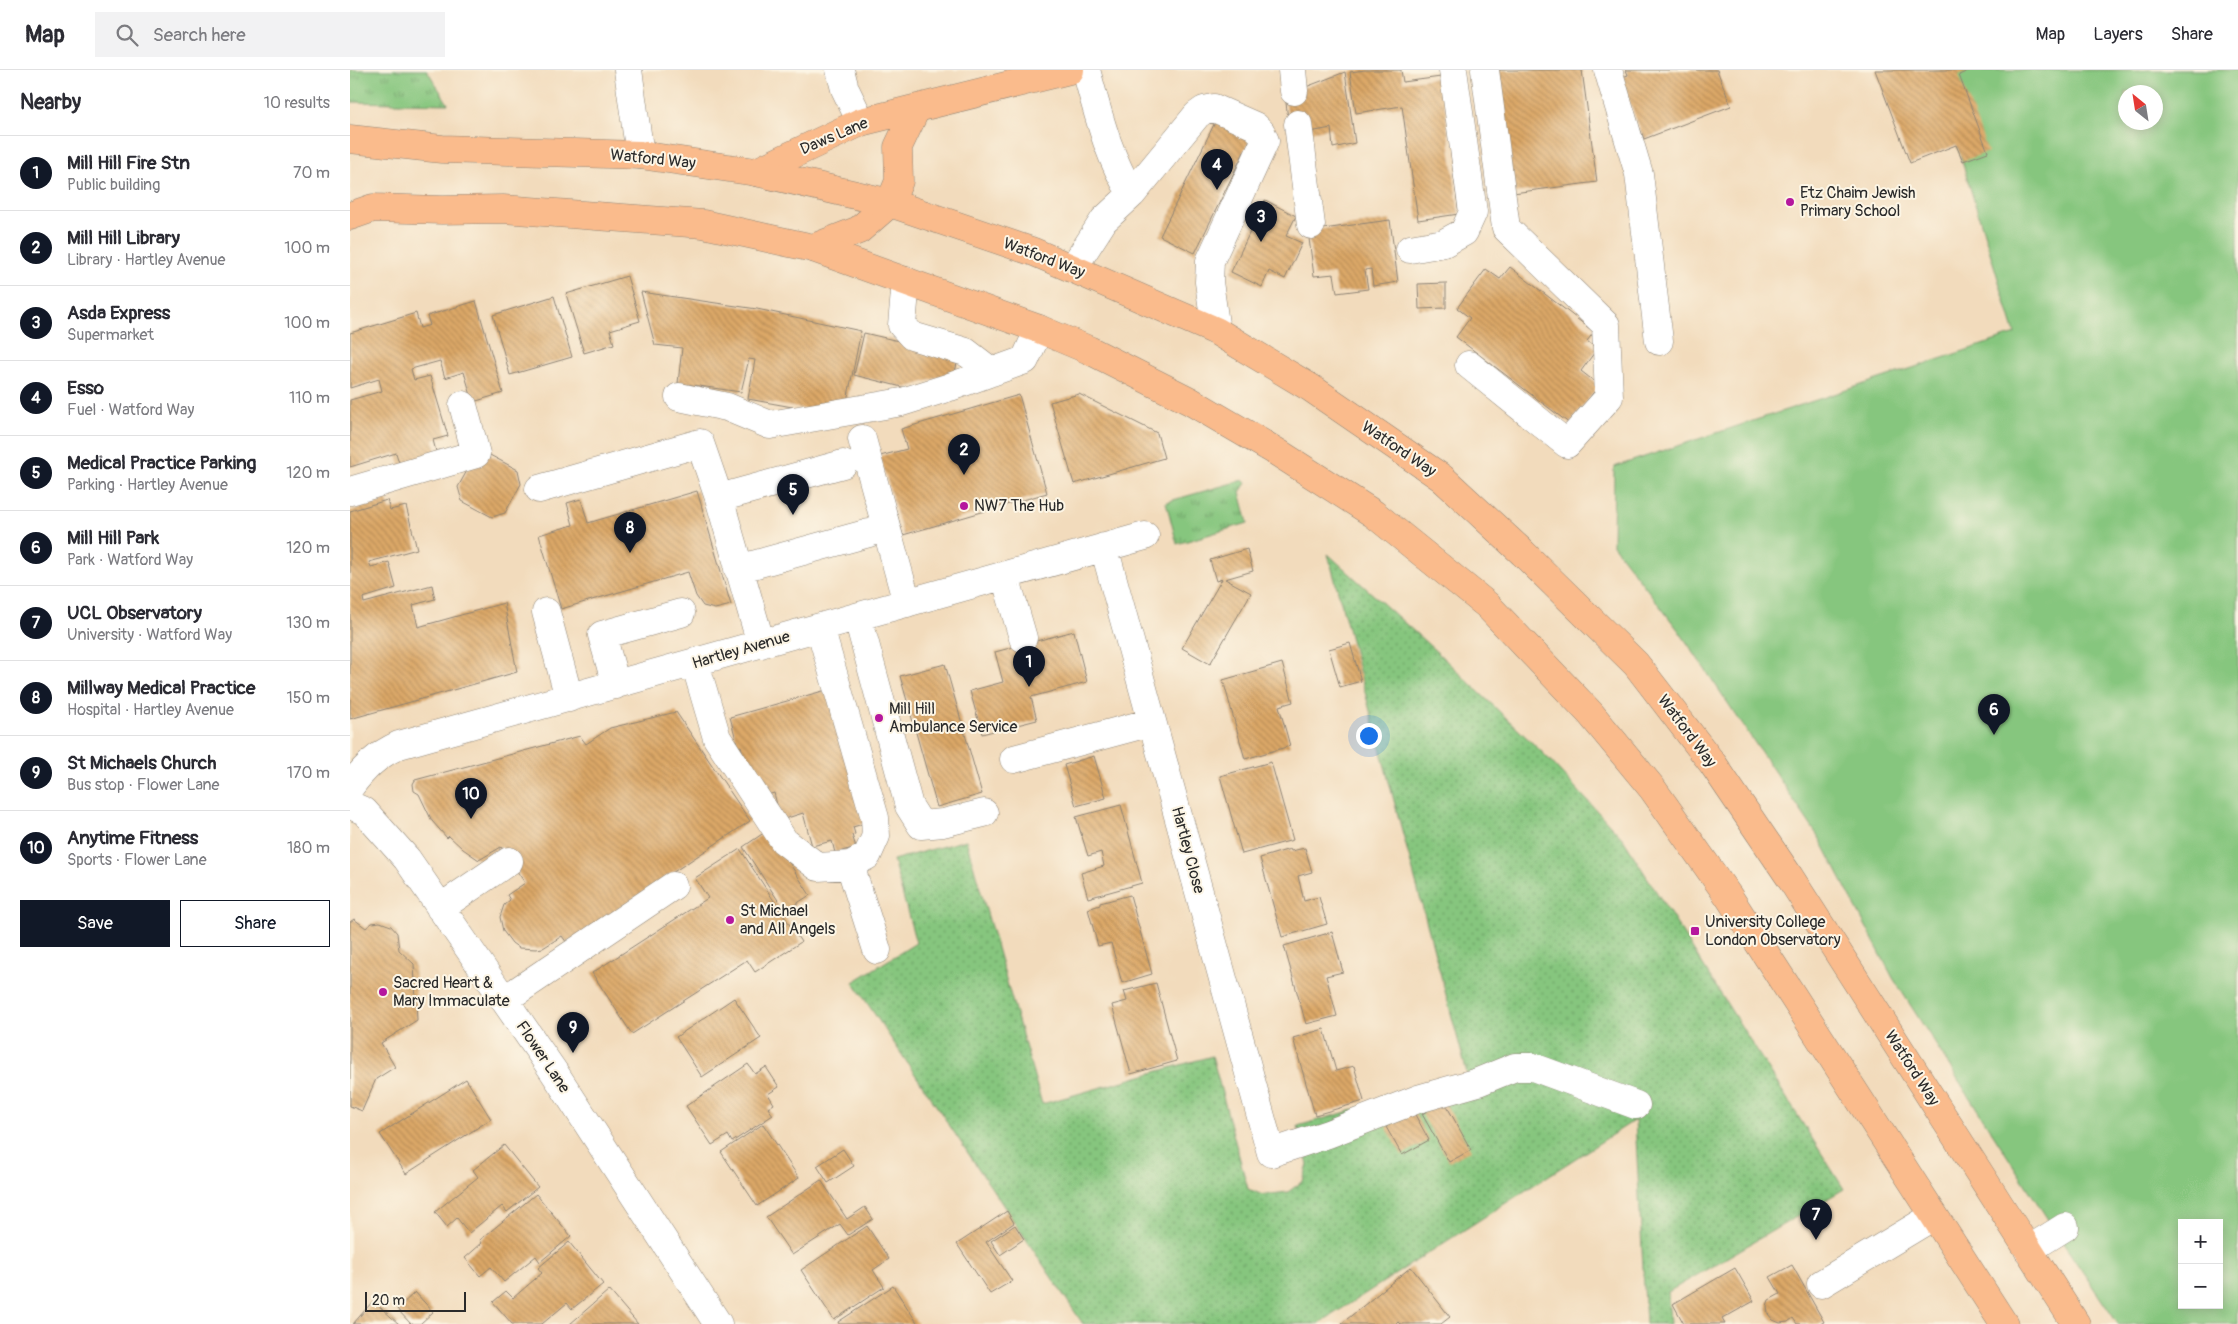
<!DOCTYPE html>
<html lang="en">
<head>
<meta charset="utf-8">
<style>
  :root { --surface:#fff; --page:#f2f2f3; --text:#2b2b33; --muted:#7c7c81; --line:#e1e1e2; --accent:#111827 }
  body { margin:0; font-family:Pangolin,sans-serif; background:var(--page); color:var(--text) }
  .controls { position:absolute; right:15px; bottom:15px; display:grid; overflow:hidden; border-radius:0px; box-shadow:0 2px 12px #0003 }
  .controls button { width:45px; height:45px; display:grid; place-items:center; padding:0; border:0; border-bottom:1px solid var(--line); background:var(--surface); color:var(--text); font:25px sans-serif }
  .compass { position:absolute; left:1768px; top:15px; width:45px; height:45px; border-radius:50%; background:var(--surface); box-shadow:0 2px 12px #0003; rotate:330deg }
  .scale { position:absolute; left:15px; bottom:12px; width:101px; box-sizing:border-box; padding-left:5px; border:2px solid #2b2b2b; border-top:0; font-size:14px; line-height:18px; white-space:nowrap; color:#2b2b2b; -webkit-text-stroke:4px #fcf5e5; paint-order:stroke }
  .you { position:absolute; left:1018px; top:665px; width:18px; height:18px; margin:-12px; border:4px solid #fff; border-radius:50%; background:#1a73e8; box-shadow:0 0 0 8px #1a73e833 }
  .badge { display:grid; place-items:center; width:32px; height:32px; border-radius:50%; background:var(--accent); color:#fff; font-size:16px; font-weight:700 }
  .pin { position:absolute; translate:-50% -41px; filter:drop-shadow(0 1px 2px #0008) }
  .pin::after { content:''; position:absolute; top:26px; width:18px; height:15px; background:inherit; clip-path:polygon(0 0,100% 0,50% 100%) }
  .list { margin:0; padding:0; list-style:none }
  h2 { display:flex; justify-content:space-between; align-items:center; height:65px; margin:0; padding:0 20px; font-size:21px }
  h2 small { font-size:16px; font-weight:400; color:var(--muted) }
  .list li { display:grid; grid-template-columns:32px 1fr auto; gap:15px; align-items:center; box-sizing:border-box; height:75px; padding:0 20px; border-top:1px solid var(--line) }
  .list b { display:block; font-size:19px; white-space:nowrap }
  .list p { margin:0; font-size:16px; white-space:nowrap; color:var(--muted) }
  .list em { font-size:16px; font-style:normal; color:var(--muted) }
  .actions { display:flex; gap:10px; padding:15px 20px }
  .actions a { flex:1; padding:11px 0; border:1px solid var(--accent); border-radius:0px; text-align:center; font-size:18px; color:var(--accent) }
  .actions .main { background:var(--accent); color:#fff }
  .icon { flex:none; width:28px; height:28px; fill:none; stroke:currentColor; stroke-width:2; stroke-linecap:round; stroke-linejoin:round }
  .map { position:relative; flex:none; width:1888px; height:1254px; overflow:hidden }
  header { display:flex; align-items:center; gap:30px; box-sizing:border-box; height:70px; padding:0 25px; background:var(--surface); border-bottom:1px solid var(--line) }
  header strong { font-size:24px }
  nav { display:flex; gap:28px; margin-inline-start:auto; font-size:18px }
  .search { width:350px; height:45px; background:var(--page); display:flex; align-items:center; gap:12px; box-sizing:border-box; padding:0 18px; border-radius:0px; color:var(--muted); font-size:19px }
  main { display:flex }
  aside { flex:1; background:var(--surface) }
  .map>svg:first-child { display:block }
</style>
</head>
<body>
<header>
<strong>Map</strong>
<div class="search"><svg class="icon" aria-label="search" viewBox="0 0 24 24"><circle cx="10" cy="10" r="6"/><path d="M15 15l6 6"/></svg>Search here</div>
<nav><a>Map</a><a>Layers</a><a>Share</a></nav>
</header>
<main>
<aside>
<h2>Nearby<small>10 results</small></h2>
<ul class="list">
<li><span class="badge">1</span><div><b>Mill Hill Fire Stn</b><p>Public building</p></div><em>70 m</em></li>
<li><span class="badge">2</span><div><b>Mill Hill Library</b><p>Library · Hartley Avenue</p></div><em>100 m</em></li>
<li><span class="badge">3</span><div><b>Asda Express</b><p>Supermarket</p></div><em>100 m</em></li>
<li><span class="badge">4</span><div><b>Esso</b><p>Fuel · Watford Way</p></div><em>110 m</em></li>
<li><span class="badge">5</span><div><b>Medical Practice Parking</b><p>Parking · Hartley Avenue</p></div><em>120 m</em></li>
<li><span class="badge">6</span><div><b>Mill Hill Park</b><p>Park · Watford Way</p></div><em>120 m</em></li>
<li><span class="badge">7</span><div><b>UCL Observatory</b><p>University · Watford Way</p></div><em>130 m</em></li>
<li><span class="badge">8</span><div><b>Millway Medical Practice</b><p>Hospital · Hartley Avenue</p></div><em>150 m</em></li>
<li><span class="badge">9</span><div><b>St Michaels Church</b><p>Bus stop · Flower Lane</p></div><em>170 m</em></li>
<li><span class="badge">10</span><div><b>Anytime Fitness</b><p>Sports · Flower Lane</p></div><em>180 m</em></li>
</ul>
<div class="actions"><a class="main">Save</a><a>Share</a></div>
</aside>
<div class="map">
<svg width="1888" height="1254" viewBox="0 0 1888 1254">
  <defs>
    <pattern id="grass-tufts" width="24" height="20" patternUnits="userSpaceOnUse" patternTransform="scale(1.25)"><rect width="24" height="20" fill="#86c67e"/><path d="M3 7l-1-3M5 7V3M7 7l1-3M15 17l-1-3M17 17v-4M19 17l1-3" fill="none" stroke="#6ea167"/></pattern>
    <pattern id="garden-dots" width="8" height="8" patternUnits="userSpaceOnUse" patternTransform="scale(1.25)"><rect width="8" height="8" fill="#86c67e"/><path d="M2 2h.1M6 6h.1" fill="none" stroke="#6ea167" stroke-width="1.8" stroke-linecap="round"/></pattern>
    <pattern id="building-back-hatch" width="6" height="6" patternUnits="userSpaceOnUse" patternTransform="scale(1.25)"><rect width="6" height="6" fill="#dca867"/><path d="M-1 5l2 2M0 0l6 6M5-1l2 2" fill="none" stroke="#b38955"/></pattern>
  </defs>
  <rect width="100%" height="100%" fill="#fcf5e5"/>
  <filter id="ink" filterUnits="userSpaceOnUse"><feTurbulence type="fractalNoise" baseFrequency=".02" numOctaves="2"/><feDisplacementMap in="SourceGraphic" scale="10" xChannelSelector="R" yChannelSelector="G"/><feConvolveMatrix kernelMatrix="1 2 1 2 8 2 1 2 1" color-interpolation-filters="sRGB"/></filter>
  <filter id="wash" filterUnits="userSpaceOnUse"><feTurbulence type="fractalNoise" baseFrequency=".0096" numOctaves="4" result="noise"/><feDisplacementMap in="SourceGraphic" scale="20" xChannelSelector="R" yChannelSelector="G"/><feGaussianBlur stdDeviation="1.12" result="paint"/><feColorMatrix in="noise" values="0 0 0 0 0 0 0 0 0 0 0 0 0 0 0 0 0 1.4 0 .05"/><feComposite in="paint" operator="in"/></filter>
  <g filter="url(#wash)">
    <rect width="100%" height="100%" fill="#f2dbbc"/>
    <path fill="url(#grass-tufts)" stroke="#587854" d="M0,0h77l21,34 -98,-2z
      M893,410l3,3 -6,9 8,31 -71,21 -11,-42z"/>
    <path fill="#86c67e" stroke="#587854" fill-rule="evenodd" d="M1584,0h304v1254h-120l-55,-81 -170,-265 -73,-139 -141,-208 -66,-86 1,-78 401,-133zM1776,22h30v30h-30zM1832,1153h37v82h-37z"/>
    <path fill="url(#garden-dots)" stroke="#587854" d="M978,484l111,100 106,101 78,84 221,350 -176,103 2,32h-24l-11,-204 -317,204h-235l-230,-342 63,-39 -23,-83 73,-20 76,264 170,-48 36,133 15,6 25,-3 15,-11 5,-16 -10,-39 170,-49z"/>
    <g id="blocks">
      <path fill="url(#building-back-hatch)" d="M1015,0h36l2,12 38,-5 18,137 -41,6 -16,-114 -46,7 -6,-41z
        M1147,0h85l15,112 -84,11z
        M1276,0h91l14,36 -87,33 -24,-61 8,-3z
        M1525,0h95l-11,5 29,77 -25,9 -7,-16 -46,18z
        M995,2l10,71 -22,5 -2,-20 -21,4 -21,-5 -4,-32z
        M870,42l35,17 -60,124 -35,-17z
        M915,130l31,16 -10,20 16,7 -17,36 -16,-8 -7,16 -31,-15z
        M1040,150l8,62 -25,4 -2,-17 -6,1 3,19 -31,4 -3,-19 -20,2 -6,-45z
        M1160,197l84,65 -7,9 10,8 -16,22 18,14 -29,39 -114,-87 14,-19 -13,-10 29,-39 14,10z
        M277,206l13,45 -30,9 4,14 -30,9 -18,-59z
        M1096,213v25l-27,1 -1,-25z
        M291,222l116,17 104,22 -15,75 -37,4 -61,-11 7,-39 -6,-1 -8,33 -63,-9 4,-35 -27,-3z
        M204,226l18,61 -62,18 -17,-60z
        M126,231l27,92 -30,9 -9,-30 -19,6 -5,-17 -29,8 3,11 16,-4 18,60 -15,4 5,19 -37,10 -5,-16 -46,14v-67l32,-9 -3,-12 -29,9v-55l66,-20 4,15 10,-3 -3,-9z
        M514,263l95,22 -4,17 -49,16 -52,-13z
        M729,324l78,39 7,25 -90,26 -24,-82z
        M669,325l28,98 -144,42 -23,-79 27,-7 -6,-20z
        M138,384l30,16 3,14 -16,29 -13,4 -30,-16 -4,-14 16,-29z
        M347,421l34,114 -16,4 -12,-3 -7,-10 -8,-24 -127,37 -22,-74 34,-10 -6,-22 14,-4 7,24z
        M37,430l3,10 16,-4 11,43 -48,13 2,5 18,-5 7,26 -33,10 1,5 68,-18 3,14 -22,6 5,22 86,-24 13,69 -167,47v-208z
        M897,479l6,22 -28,8 26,14 -41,71 -28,-16 40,-69 -6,2 -6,-21z
        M724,561l13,51 -56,15 6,23 -55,14 -12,-43 33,-9 -8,-30z
        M1000,573l11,38 -21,6 -11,-38z
        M932,593l11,39 -14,4 11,40 -45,13 -22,-79z
        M595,594l37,130 -45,13 -37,-131z
        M480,619l36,134 -13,4 2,7 -3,1 4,12 -21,6 -3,-12 -20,5 -9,-33 -22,7 -7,-27 -10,3 -16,-23 -7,-27 -3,1 -8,-30z
        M326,642l74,109 -183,122 -5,-7 -19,12 -7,1 -17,-1 -7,-5 -9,-12 -3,-14 4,-12 6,-5 -3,-5 18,-12 -24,-36 -22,13 -16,-11 -14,-13 -2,2 -15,-17 -13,-27 -5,-3 -1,-7 2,-4 165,-44 6,8 24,-16z
        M744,686l12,42 -30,8 -12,-41z
        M921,692l22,78 -51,14 -22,-78z
        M771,735l21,78 -54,15 -7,-25 23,-7 -3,-14 -13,4 -12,-39z
        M418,760l42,65 -25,16 -42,-64z
        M955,778l7,24 -14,4 3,13 3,12 15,-4 8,27 -45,13 -22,-79 30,-9 1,2z
        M390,779l61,93 -46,30 -8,-12 -115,74 -40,-61 116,-75 -13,-20z
        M780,825l22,79 -30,9 -11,-40 -13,3 -10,-37 12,-4v-2z
        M4,849l12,9 6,-5 8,-1 11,4 6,7 2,17 15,14 3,56 -36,23 14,24 -19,12 -14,32 -12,-5v-184z
        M982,862l11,40 -17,4 11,40 -31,8 -22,-78z
        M806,913l21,78 -46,13 -19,-69 15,-4 -3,-10z
        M384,928l27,40 -59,39 -26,-40z
        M974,959l12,42 18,-5 10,35 -49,14 -22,-77z
        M398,994l7,10 11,-7 13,20 -11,7 6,10 -6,4 5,7 -41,27 -4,-7 -16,10 -26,-39z
        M116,1009l25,40 -85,55 -26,-40z
        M1094,1031l27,49 -22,12 -27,-48z
        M1063,1041l16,29 -27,15 -16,-28z
        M413,1054l36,54 -42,28 -36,-54z
        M154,1075l34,42 -31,25 -5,-6 -33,27 -12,-15 -10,9 -12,-15 43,-35 -5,-7z
        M493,1079l11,17 -26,17 -11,-17z
        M471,1110l26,39 18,-12 8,12 -25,16 -8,-11 -48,31 -26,-38z
        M186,1124l35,42 -31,26 -4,-6 -32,26 -13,-15 -11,9 -15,-18 17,-15 -2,-3z
        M657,1141l7,12 -28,19 26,39 -22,13 -33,-50z
        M665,1155l9,14 -24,16 -9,-14z
        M517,1156l22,33 -16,11 11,17 -50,33 -33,-50z
        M219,1172l34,42 -31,25 -5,-6 -25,21h-30l-19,-22 13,-11 7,7 29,-25 -4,-5z
        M1442,1195l32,57 -4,2h-23l-4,-6 -5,4 -8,1 -7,-3 -5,-6 -1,-8 2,-6 11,-6 -10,-17z
        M1061,1197l39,50 -9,7h-41l-2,-2 -2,2h-55z
        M1385,1198l19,33 -32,18 3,5h-41l-11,-20z
        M543,1216l25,38h-79l-1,-2z
        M259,1220l29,34h-68z
        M65,1222l18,20 -13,12h-9l-14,-15z
        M23,1231l26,23h-46z"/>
    </g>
  </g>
  <g filter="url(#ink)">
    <use href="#blocks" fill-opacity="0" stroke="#8e8374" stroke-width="1"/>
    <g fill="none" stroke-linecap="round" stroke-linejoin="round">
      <defs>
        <path id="minor" d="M278,0l12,85
          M490,0l5,19 16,33
          M736,0c12,43 22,87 46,124
          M942,0l2,21
          M1258,0l31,104 20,167
          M948,54l13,101
          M1060,179l34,-6 20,-11 9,-20 -20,-142
          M723,198l31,-48 28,-26 65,-79 7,-5 10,-2 41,18 6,6 4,9 -55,120 -1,21 7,49
          M556,211l-4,44 10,11 54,16 26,20
          M1119,295l98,79 42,-47 -3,-72 -100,-97 -21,-158
          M329,327l48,10 43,18 132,-23 48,-15 75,-27 14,-31
          M512,369l45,164
          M189,419l161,-46 19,55
          M0,421l126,-37 -13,-49
          M754,477l167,606 57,-19 90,-35 60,-17 37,-15h18l103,38
          M388,499l131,-36
          M655,506l18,62
          M196,542l23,86
          M508,548l51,188 12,19 22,-2 41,-10
          M411,574l-42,-146 124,-34
          M345,593l22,75 67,103 34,26 32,-2 17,-9 9,-20 -1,-18 -55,-190
          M266,615l-14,-50 79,-22
          M664,689l138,-37
          M0,717c14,-19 27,-32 49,-42l746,-209
          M0,735l14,6 43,48 147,213 164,252
          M500,795l27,85
          M90,838l69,-47
          M154,930l169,-114
          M1678,1180l37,-23
          M1471,1214l113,-68"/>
        <path id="major" d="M406,102l105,-50 209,-52
          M463,178l46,-18 31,-27 9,-22 -1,-34 18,-38"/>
        <path id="highway" d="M0,69l92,10 198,6 116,17 134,31 144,49 182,79 95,57 131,90 81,75 113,111 77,100 76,112 287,448
          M0,146l23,-8 69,2 61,-1 200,15 110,24 226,81 50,21 101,51 87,51 97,62 113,91 103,108 62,75 77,109 275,427"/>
      </defs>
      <use href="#minor" stroke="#8e8374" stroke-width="29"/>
      <use href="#major" stroke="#8e8374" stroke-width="29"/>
      <use href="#highway" stroke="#8e8374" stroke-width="29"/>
      <use href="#minor" stroke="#fff" stroke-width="28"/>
      <use href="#major" stroke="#fabb8c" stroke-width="28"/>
      <use href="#highway" stroke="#fabb8c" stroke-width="28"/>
    </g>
  </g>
  <g fill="#b5179e" stroke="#fcf5e5" stroke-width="2">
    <circle cx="1440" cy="132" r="5"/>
    <circle cx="614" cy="436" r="5"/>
    <circle cx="529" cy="648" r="5"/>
    <circle cx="380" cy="850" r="5"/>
    <rect x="1340" y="856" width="10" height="10" rx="2.5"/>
    <circle cx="33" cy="922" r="5"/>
  </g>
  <g text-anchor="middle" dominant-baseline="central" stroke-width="4" stroke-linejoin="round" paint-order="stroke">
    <g font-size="16" fill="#2b2b2b" stroke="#fcf5e5">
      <text transform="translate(484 66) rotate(-23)">Daws Lane</text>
      <text transform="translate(303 89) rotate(6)">Watford Way</text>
      <text transform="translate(694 188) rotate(21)">Watford Way</text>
      <text transform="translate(1049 379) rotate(34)">Watford Way</text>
      <text transform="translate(391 580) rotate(-16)">Hartley Avenue</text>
      <text transform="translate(1337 661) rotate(53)">Watford Way</text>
      <text transform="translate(838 780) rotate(75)">Hartley Close</text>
      <text transform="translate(193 987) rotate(56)">Flower Lane</text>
      <text transform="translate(1562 998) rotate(57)">Watford Way</text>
    </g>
    <g font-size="16" fill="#2b2b2b" stroke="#fcf5e5" text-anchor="start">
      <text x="1450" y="123">Etz Chaim Jewish<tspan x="1450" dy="18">Primary School</tspan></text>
      <text x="624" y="436">NW7 The Hub</text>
      <text x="539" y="639">Mill Hill<tspan x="539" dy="18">Ambulance Service</tspan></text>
      <text x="390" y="841">St Michael<tspan x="390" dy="18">and All Angels</tspan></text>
      <text x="1355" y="852">University College<tspan x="1355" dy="18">London Observatory</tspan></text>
      <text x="43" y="913">Sacred Heart &amp;<tspan x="43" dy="18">Mary Immaculate</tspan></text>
    </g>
  </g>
</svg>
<div class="controls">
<button>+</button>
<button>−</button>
</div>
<svg class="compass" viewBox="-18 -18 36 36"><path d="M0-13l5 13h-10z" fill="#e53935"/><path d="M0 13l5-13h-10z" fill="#7c7c81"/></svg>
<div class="scale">20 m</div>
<div class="you"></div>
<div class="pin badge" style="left:679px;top:617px">1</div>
<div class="pin badge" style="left:614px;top:405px">2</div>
<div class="pin badge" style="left:911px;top:172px">3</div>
<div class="pin badge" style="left:867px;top:120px">4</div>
<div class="pin badge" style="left:443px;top:445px">5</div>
<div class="pin badge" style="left:1644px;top:665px">6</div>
<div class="pin badge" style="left:1466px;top:1170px">7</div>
<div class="pin badge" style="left:280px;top:483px">8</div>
<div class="pin badge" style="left:223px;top:983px">9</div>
<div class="pin badge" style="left:121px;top:749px">10</div>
</div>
</main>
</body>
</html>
